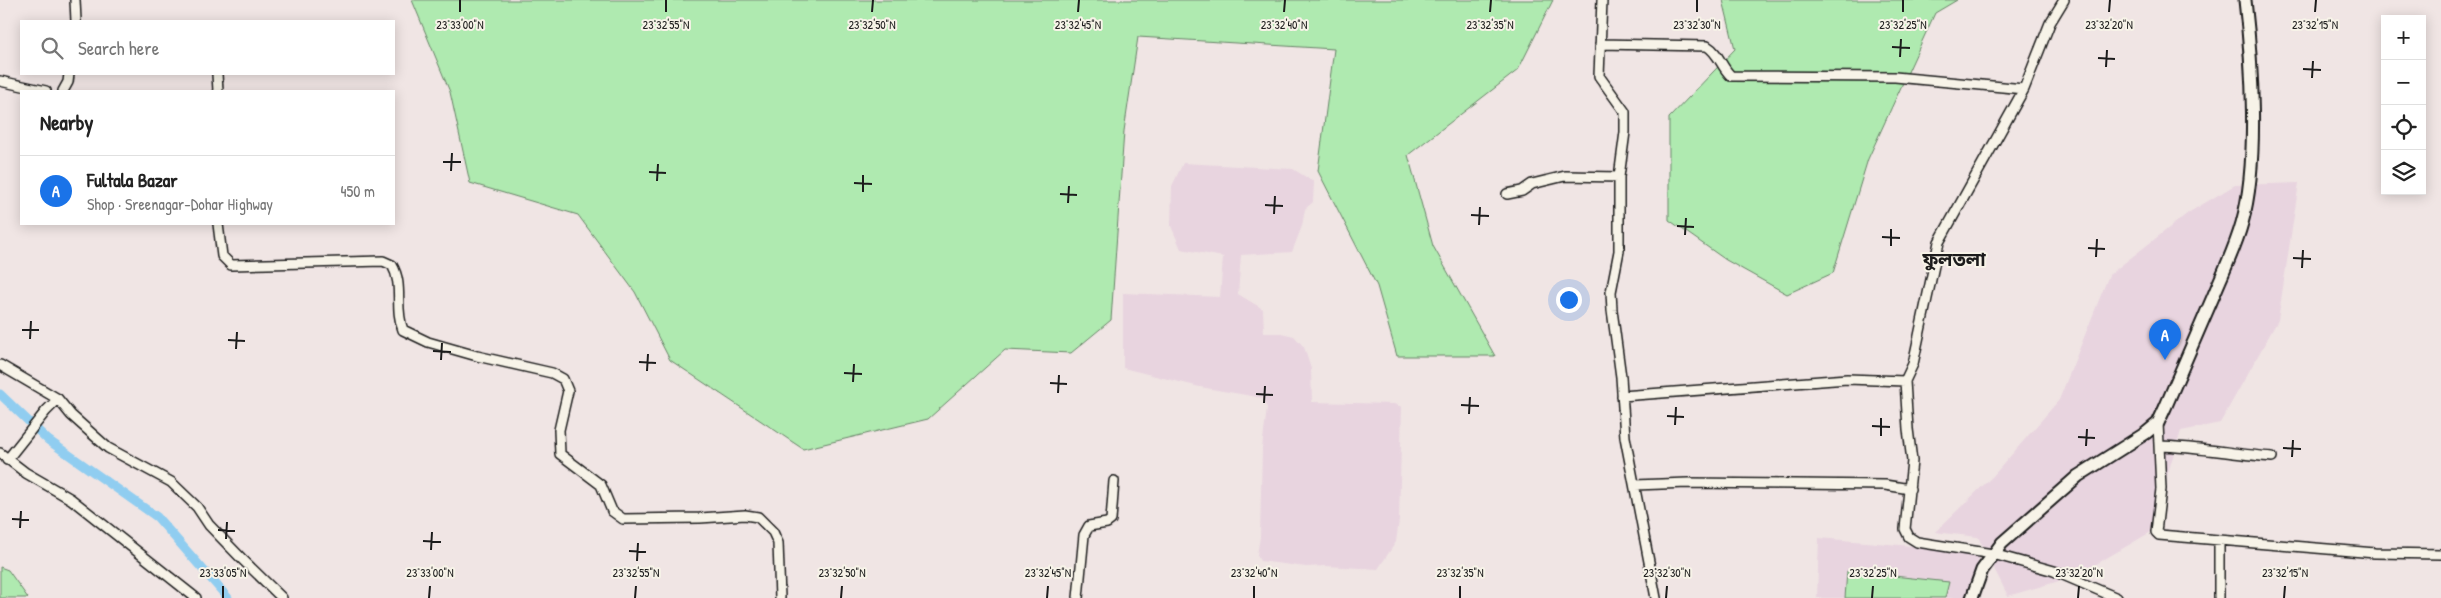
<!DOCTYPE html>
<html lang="en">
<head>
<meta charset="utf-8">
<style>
  :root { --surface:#fff; --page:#f6f6f6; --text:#222; --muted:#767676; --line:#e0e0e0; --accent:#1a73e8 }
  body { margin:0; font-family:"Patrick Hand","Noto Sans Bengali",sans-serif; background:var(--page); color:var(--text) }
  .controls { position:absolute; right:15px; top:15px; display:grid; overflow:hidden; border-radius:0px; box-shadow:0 2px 12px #0003 }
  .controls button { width:45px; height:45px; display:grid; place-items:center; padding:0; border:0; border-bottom:1px solid var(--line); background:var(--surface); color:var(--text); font:25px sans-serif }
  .you { position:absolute; left:1568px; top:299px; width:18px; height:18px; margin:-12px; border:4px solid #fff; border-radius:50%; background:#1a73e8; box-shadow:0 0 0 8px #1a73e833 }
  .badge { display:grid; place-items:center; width:32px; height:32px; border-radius:50%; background:var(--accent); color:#fff; font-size:16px; font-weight:700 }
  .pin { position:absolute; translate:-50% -41px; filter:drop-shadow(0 1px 2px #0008) }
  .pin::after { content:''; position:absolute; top:26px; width:18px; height:15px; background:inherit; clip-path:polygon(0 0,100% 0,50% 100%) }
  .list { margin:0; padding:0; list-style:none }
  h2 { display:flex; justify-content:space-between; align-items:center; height:65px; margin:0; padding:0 20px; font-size:21px }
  h2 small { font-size:16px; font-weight:400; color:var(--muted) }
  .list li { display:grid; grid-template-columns:32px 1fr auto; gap:15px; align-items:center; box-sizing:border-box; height:70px; padding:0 20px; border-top:1px solid var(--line) }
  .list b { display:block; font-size:19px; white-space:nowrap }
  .list p { margin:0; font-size:16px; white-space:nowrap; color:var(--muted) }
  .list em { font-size:16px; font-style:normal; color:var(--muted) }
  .icon { flex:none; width:28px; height:28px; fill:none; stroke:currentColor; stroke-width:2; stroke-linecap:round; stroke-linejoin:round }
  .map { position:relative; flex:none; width:2441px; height:598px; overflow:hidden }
  .search { position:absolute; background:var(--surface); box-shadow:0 2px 12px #0003; left:20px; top:20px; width:375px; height:55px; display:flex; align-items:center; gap:12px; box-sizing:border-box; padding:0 18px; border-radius:0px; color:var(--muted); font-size:19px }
  .panel { position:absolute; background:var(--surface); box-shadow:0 2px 12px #0003; left:20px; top:90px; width:375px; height:135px; border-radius:0px }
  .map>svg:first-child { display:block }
</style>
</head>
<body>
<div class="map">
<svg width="2441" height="598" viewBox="0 0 2441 598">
  <rect width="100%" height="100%" fill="#f0e5e4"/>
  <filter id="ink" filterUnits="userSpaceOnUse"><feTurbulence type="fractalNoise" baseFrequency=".02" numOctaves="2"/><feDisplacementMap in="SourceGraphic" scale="10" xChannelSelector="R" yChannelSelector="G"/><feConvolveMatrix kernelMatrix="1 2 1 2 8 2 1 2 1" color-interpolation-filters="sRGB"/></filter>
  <g filter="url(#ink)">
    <path fill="#e8d4df" d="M1183,163l110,6 21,13 -1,20 -8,7 -3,17 -10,26 -51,3 -3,39 25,15 1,24h17l13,3 10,11 7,22 1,33 82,2 8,3 -3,113 -3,22 -18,27 -52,-3 -20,1 -46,-6 -3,-6 3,-18 2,-89 5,-40 -4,-10 -63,-11 -77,-19v-75l97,4 3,-40 -42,-8 -10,-23 1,-40z
      M2299,183l-21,137 -58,103 -39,8 -32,102 -73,43 -68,20 -30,-59 -43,-5 58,-56 66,-76 50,-125 79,-62 47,-28z
      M1819,538l162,14 -14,46h-150z"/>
    <path fill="#afeab0" stroke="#668366" d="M412,0h1141l-35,70 -110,85 25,91 62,110h-98l-20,-70 -59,-115 16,-122 -196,-12 -14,94 -13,189 -40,33 -66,-3 -77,69 -125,30 -133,-89 -35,-68 -57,-77 -108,-32 -20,-91z
      M1723,0h234l-22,13 -67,146 -35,114 -46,21 -61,-34 -57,-40v-102l66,-69z
      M0,567l8,3 20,28h-28z
      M1847,571l102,11 -4,16h-100z"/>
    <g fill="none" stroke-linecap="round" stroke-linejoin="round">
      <path stroke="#90cdf0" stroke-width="9" d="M0,394l48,46 109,77 71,81"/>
      <defs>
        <path id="minor" d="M75,0l1,21
          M1602,0l-3,76 26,36v20l-6,45v74l-8,41 1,18 9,67 4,60 31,161
          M2064,0l-14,23 -26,66 -85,153 -26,122 -8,17 3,48 4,32 -7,68 4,8 8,5 76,12 61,17 63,27
          M1600,44l107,2c12,7 14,21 24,30l164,1 129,12
          M217,74l1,17
          M0,81l46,10
          M63,91l5,-9 1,-8
          M1507,194l15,-3 10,-7 33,-8 54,1
          M218,224l4,32 9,9 152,-4 9,4c12,20 2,43 11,65l25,12 49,14 75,17 11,6 5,12 -9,39 1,24 41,31 11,26 11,8 77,-1 45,-3 13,2 15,15 5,11 2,55
          M0,365l58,34 13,16 37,33 63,34 26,25 12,18 32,33 41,40
          M1622,396l225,-17 58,2
          M2158,423l3,66 -5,43 3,3 216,18 66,1
          M2159,446c38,1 75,8 113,11
          M0,453l26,20 45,26 125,99
          M7,460l39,-49 12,-12
          M1635,485l53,-2 197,2 25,4
          M2219,540v58
          M1078,598l6,-63 5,-9 18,-3 4,-3 3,-39"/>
        <path id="major" d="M1972,598l10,-28 20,-27 76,-67 68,-43 12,-10 7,-15c16,-37 32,-74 48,-111 10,-25 22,-48 29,-74 17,-60 10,-161 3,-223"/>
      </defs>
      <use href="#minor" stroke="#1c1c1c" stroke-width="12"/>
      <use href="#major" stroke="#1c1c1c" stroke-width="15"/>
      <use href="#minor" stroke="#f7f3e8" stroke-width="9"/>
      <use href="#major" stroke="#f7f3e8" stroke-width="11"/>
    </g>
  </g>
  <path fill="none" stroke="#1c1c1c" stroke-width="2" d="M460,12v-12M666,12v-12M872,12l1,-12M1078,12l1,-12M1284,12l1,-12M1490,12l1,-12M1697,12v-12M1903,12v-12M2109,12l1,-12M2315,12l1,-12M1892,47l18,1M1900,57l1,-18M2098,58l17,1M2106,67l1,-17M2303,69l18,1M2312,78l1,-17M443,162h18M451,171l1,-18M649,172l17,1M657,181l1,-17M854,183l18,1M863,192v-17M1060,194l17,1M1068,203l1,-17M1265,205l18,1M1274,214l1,-18M1471,215l18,1M1479,225l1,-18M1677,226l17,1M1685,235l1,-17M1882,237l18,1M1891,246v-17M2088,248l17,1M2096,257l1,-18M2293,258l18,1M2302,268l1,-18M22,330h17M30,339l1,-18M228,340l17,1M236,349l1,-17M433,351l18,1M441,360l1,-17M639,362l17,1M647,371l1,-17M844,373l18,1M853,382l1,-18M1050,383l17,1M1058,393l1,-18M1256,394l17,1M1264,403l1,-17M1461,405l18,1M1469,414l1,-17M1667,416l17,1M1675,425l1,-18M1872,426l18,1M1881,436v-18M2078,437l17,1M2086,446l1,-17M2283,448l18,1M2292,457l1,-17M12,519l17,1M20,528l1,-17M218,530l17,1M226,539l1,-17M423,541l18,1M431,550l1,-18M629,551l17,1M637,561l1,-18M223,598v-12M429,598l1,-12M635,598l1,-12M841,598l1,-12M1047,598l1,-12M1254,598v-12M1460,598v-12M1666,598l1,-12M1872,598l1,-12M2078,598l1,-12M2284,598l1,-12"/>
  <g text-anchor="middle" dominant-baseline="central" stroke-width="4" stroke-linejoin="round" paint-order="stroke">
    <g font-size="19" font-weight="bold" fill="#1c1c1c" stroke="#f7f3e8">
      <text x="1954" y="259">ফুলতলা</text>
    </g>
  </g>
  <g font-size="12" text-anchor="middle" fill="#1c1c1c" stroke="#f7f3e8" stroke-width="4" stroke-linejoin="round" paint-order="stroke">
    <text x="460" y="29">23°33'00"N</text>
    <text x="666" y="29">23°32'55"N</text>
    <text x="872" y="29">23°32'50"N</text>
    <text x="1078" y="29">23°32'45"N</text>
    <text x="1284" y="29">23°32'40"N</text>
    <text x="1903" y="29">23°32'25"N</text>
    <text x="2315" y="29">23°32'15"N</text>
    <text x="1490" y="29">23°32'35"N</text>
    <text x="1697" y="29">23°32'30"N</text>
    <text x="2109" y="29">23°32'20"N</text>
    <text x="223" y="577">23°33'05"N</text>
    <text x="430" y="577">23°33'00"N</text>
    <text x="636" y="577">23°32'55"N</text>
    <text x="842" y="577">23°32'50"N</text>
    <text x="1048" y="577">23°32'45"N</text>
    <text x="1254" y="577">23°32'40"N</text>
    <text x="1460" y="577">23°32'35"N</text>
    <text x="1667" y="577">23°32'30"N</text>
    <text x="1873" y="577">23°32'25"N</text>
    <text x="2079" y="577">23°32'20"N</text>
    <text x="2285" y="577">23°32'15"N</text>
  </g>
</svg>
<div class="controls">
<button>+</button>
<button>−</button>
<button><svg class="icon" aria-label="locate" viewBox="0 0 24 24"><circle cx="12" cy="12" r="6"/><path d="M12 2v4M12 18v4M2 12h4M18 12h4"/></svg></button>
<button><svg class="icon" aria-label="layers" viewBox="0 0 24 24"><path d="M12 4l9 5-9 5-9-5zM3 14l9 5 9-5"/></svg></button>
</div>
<div class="you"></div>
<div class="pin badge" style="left:2165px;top:360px">A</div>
<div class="search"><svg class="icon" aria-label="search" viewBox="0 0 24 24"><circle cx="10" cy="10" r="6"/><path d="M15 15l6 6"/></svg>Search here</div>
<section class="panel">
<h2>Nearby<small></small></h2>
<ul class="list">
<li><span class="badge">A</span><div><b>Fultala Bazar</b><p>Shop · Sreenagar-Dohar Highway</p></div><em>450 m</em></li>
</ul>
</section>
</div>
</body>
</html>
